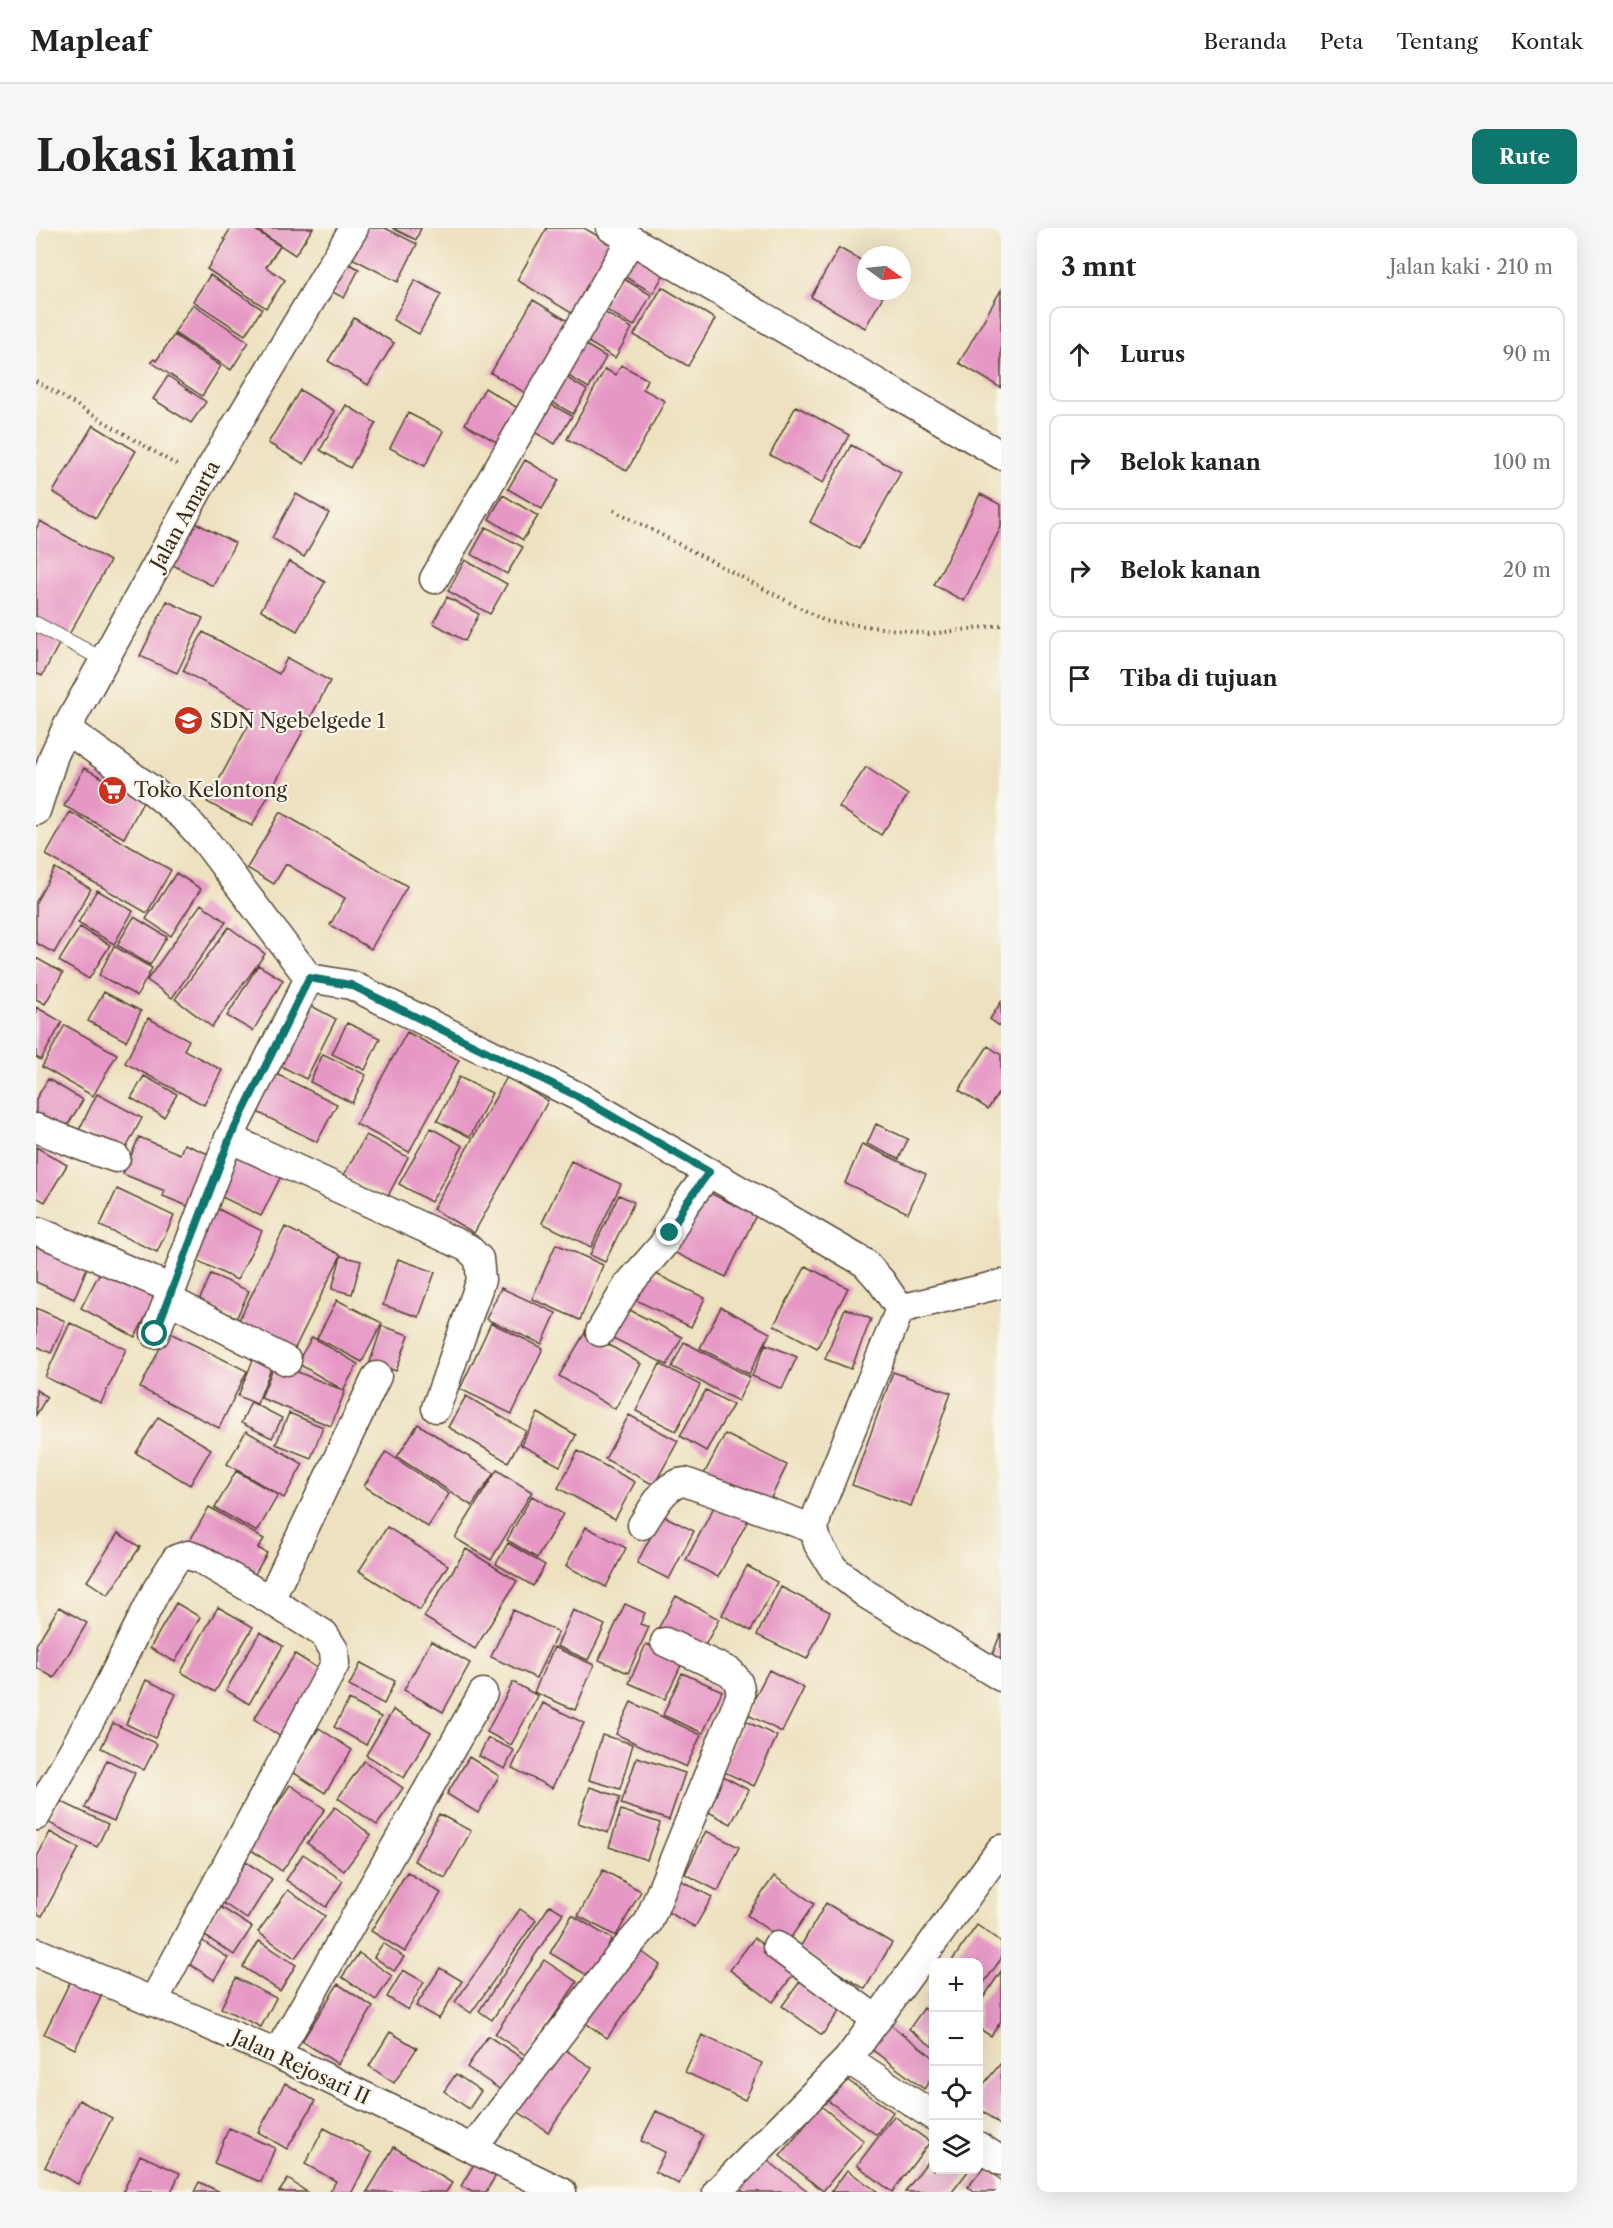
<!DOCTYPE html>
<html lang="id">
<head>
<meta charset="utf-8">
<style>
  :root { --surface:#fff; --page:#f6f6f6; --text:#222; --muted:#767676; --line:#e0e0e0; --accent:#0f766e }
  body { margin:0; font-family:"Libre Caslon Text",serif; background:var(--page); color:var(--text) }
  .controls { position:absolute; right:18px; bottom:18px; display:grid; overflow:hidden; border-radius:12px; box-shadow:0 6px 24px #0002 }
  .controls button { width:54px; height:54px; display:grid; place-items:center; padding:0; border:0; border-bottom:2px solid var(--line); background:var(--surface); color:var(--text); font:30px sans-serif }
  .compass { position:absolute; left:821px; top:18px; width:54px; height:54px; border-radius:50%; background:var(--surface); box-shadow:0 6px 24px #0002; rotate:105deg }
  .stop { position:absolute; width:18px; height:18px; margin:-14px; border:4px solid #0f766e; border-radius:50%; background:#fff }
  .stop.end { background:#0f766e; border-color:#fff; box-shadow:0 2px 6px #0008 }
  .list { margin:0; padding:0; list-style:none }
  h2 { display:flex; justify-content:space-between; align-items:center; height:78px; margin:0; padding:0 24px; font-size:26px }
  h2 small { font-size:20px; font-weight:400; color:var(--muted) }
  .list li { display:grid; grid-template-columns:39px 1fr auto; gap:18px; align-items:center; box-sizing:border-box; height:96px; margin:0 12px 12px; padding:0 12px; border:2px solid var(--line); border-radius:12px }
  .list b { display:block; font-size:22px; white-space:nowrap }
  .list em { font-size:20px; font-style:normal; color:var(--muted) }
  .icon { flex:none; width:33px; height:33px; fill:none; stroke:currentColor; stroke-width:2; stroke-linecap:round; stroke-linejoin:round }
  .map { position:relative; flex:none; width:965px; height:1964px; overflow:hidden; border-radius:12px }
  header { display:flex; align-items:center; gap:36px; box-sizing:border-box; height:84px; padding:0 30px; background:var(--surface); border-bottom:2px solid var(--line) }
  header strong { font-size:28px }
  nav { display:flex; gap:33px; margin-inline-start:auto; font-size:21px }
  .intro { display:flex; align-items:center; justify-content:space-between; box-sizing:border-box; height:144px; padding:0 36px }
  h1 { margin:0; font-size:42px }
  .button { padding:15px 27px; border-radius:12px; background:var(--accent); color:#fff; font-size:21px; font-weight:700 }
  main { display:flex; gap:36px; padding:0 36px }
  aside { flex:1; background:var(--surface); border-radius:12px; box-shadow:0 6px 24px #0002 }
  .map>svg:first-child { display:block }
</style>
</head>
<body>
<header>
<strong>Mapleaf</strong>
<nav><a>Beranda</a><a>Peta</a><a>Tentang</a><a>Kontak</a></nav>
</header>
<div class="intro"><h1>Lokasi kami</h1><a class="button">Rute</a></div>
<main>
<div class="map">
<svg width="965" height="1964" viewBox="0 0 965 1964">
  <rect width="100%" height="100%" fill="#fbf7ec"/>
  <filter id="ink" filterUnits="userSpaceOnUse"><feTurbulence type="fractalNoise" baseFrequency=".0167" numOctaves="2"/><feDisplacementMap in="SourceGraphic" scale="12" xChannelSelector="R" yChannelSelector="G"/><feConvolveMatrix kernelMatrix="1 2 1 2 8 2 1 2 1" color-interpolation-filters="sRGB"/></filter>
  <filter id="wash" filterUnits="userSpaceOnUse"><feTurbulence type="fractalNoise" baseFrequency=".008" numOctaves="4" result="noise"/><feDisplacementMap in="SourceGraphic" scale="24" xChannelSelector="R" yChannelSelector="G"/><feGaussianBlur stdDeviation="1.35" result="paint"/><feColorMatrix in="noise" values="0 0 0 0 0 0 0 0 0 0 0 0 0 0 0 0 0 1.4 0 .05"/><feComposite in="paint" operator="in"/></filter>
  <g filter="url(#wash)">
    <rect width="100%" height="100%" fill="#ede1c0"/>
    <g id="blocks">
      <path fill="#e698c5" d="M195,0h21l28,18 -14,21 19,13 -19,28 -59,-39 19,-29 -2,-1z
        M218,0h59l-18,27z
        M324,0h25l32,16 -19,38 -52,-27z
        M356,0h29l-5,12z
        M511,0h37l35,20 -41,69 -61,-37z
        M599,20l33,19 -15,26 -33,-19z
        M803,20l27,15v28h20l-21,37 -54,-31z
        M302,30l21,11 -15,29 -21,-11z
        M174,47l52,34 -17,26 -52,-34z
        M583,48l32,19 -17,31 -33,-19z
        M379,52l26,14 -22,40 -26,-14z
        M626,59l53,32 -27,47 -54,-31z
        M965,62v98l-42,-25z
        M497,72l45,27 -42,72 -45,-26z
        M157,76l56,38 -18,28 -57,-37z
        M564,82l32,18 -17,30 -32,-19z
        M318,90l40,25 -26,42 -40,-24z
        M138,107l47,31 -19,30 -51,-34 3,-3 2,2z
        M545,114l25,15 -17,31 -26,-15z
        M585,137l26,14 -4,10 22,12 -38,70 -60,-32 38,-70 11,6z
        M526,147l25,15 -14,24 -26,-15z
        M132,148l38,26 -15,21 -38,-24z
        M449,160l41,25 -21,34 -40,-23z
        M264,162l35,21 -31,53 -36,-21z
        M509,173l27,15 -17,28 -26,-15z
        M310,177l30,18 -26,45 -30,-18z
        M760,178l53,29 -26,48 -53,-28z
        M372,185l35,18 -18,35 -35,-18z
        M57,197l43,26 -40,67 -43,-26z
        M815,217l50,27 -42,77 -49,-27z
        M489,232l34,20 -17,29 -34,-20z
        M260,266l33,19 -25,44 -32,-19z
        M944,266l21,11v22l-37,74 -30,-16z
        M467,267l35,21 -15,24 -34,-21z
        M154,292l45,23 -22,43 -44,-23z
        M4,293l70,40 -43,77 -31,-18v-91z
        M450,299l37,20 -16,27 -36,-20z
        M429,332l42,24 -17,30 -42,-23z
        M253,333l36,21 -28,49 -36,-21z
        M411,369l32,17 -14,27 -32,-18z
        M131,373l36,17 -26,55 -37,-17z
        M0,401l24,13 -18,34 -6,-3z
        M167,404l76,42 8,-16 43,23 -78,145 -45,-24 49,-91 -73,-40z
        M830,539l42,28 -27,40 -42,-28z
        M48,540l60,32 -20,38 -60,-32z
        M34,584l101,58 -24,43 -101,-58z
        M244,584l127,74 -36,63 -41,-24 15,-27 -59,-34 -12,20 -27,-16z
        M19,640l36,21 -37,64 -18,-10v-41z
        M140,645l25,16 -30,47 -25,-17z
        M61,662l36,21 -19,33 -36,-21z
        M165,676l25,18 -54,76 -25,-18z
        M98,689l33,20 -17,28 -33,-20z
        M44,699l30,18 -21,34 -30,-18z
        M193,699l36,27 -53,73 -37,-28z
        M78,718l38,22 -15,28 -38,-21z
        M0,730l27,15 -18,31 -9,-5z
        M222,737l25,15 -30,51 -26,-15z
        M68,764l37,19 -15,30 -38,-20z
        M268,774l32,17 -30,60 -33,-17z
        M965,774v25l-11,-8z
        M0,779l26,15 -21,38 -5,-3z
        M112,790l41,22 -5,10 38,20 -18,35 -79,-42z
        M311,795l33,15 -15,32 -33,-16z
        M29,797l52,29 -24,42 -51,-29z
        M371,804l52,28 -50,92 -53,-28z
        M952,818l13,9v34l-13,20 -29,-19z
        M287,826l43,21 -14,28 -42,-21z
        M234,843l67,33 -20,38 -66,-33z
        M108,848l33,18 -13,23 -33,-19z
        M423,849l33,16 -22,44 -33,-16z
        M471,849l41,24 -74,132 -41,-24z
        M12,851l35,21 -19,31 -28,-17v-15z
        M61,866l45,24 -19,36 -44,-24z
        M840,896l32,15 -9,20 -32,-15z
        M395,900l32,18 -32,56 -32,-18z
        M330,907l42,22 -21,41 -43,-23z
        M103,909l41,17 4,-10 32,13 -21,52 -32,-13 2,-5 -42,-17z
        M826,916l64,30 -18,39 -63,-30z
        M0,919l31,18 -22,37 -9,-5z
        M208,919l41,21 -24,48 -41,-20 -2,-15z
        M535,933l50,23 -30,63 -49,-24z
        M663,960l57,27 -30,62 -57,-27z
        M81,961l57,27 -17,36 -57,-26z
        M583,967l15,7 -29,60 -15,-7z
        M180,980l46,23 -25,49 -45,-22z
        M249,999l56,28 -47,95 -56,-28z
        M0,1011l53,24 -15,36 -38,-17z
        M520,1016l47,21 -23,55 -48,-21z
        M305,1028l20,5 -9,33 -20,-5z
        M362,1031l37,13 -16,45 -36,-12z
        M68,1037l54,28 -23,44 -54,-29z
        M770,1038l42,22 -31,60 -43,-23z
        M614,1043l55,27 -14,29 -55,-27z
        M175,1046l38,17 -13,28 -37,-18z
        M465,1060l55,25 -14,31 -56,-25z
        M301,1072l45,23 -20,39 -45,-24z
        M685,1079l49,26 -21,41 -49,-26z
        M0,1080l29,13 -14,32 -15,-7z
        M590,1080l56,29 -15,28 -56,-28z
        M809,1080l26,11 -20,50 -26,-10z
        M34,1095l56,26 -25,54 -56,-26z
        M455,1095l52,25 -31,66 -52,-25z
        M346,1098l27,9 -13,36 -26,-9z
        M550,1103l55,33 -26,45 -56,-33z
        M132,1104l79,39 -28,57 -79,-40z
        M276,1109l46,27 -15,26 -46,-27z
        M648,1114l66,35 -12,24 -66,-34z
        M730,1116l31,13 -15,32 -30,-13z
        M220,1125l18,8 -17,43 -19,-8z
        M239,1135l70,28 -14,35 -70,-28z
        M624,1136l40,21 -24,46 -40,-20z
        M857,1144l58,21 -40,113 -59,-21z
        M0,1162l11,7 -11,18z
        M670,1162l27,15 -27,46 -26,-15z
        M430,1168l60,35 -18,31 -60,-35z
        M215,1174l31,16 -10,20 -31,-15z
        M253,1185l34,14 -12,31 -35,-14z
        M502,1185l38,22 -16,31 -39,-21z
        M593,1187l49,26 -24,44 -49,-26z
        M122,1189l53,32 -21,36 -54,-32z
        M382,1196l76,49 -22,33 -75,-49z
        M210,1203l57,33 -19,34 -57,-34z
        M689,1206l62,31 -21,43 -63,-32z
        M542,1223l57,31 -20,37 -57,-31z
        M350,1224l63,42 -21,33 -64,-41z
        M461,1242l35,22 -41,68 -36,-22z
        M200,1243l42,24 -21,37 -42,-24z
        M496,1268l31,18 -26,44 -30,-18z
        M680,1275l32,17 -30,57 -32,-17z
        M173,1279l55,32 -6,9 9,5 -16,28 -63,-37z
        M626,1287l32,16 -25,48 -32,-16z
        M351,1299l61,38 -28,45 -61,-39z
        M550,1299l40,21 -20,39 -40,-21z
        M82,1305l22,14 -32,48 -21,-14z
        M472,1315l37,22 -12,21 -37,-22z
        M430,1321l51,32 -42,68 -51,-32z
        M711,1338l30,16 -26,49 -29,-16z
        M745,1359l49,25 -23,47 -50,-24z
        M640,1368l43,23 -18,34 -43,-24z
        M140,1375l24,14 -25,45 -25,-14z
        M589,1376l20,9 -5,11 9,3 -21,46 -29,-13z
        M23,1379l28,16 -33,55 -18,-11v-22z
        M182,1379l35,20 -38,65 -34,-20z
        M477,1382l45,22 -22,46 -45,-21z
        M537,1382l32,15 -17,35 -31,-14z
        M224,1404l23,14 -34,58 -23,-14z
        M965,1405v37l-13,-5z
        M395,1413l39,22 -27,49 -39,-22z
        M610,1416l37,17 -18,38 -36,-16z
        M518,1419l40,18 -19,45 -41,-18z
        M259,1426l27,17 -41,66 -27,-18z
        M325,1435l34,18 -11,23 -35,-18z
        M733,1442l35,18 -22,44 -36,-18z
        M646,1445l40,18 -19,42 -40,-18z
        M110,1452l30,14 -21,44 -29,-14z
        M477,1454l25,14 -27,49 -24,-13z
        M313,1472l32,17 -15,28 -32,-18z
        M595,1474l70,33 -15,32 -70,-33z
        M507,1475l41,20 -32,65 -40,-20z
        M357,1482l38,22 -27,46 -38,-23z
        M709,1493l32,15 -23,50 -32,-15z
        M77,1495l44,21 -13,26 -43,-22z
        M283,1500l33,22 -27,43 -34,-22z
        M566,1507l31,9 -13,45 -31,-9z
        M452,1510l26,12 -9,19 -26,-13z
        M433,1529l30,19 -21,37 -31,-19z
        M601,1529l48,16 -16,47 -48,-16z
        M71,1532l28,13 -21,48 -29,-13z
        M328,1533l39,27 -26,37 -39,-27z
        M683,1546l30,16 -18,34 -30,-16z
        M254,1557l35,24 -43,62 -34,-23z
        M554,1559l30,10 -12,36 -30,-10z
        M24,1573l48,23 -11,23 -48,-24z
        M299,1579l36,28 -27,36 -37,-28z
        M585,1582l39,13 -13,37 -38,-13z
        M403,1586l32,17 -26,47 -31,-17z
        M670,1603l33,16 -21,44 -33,-17z
        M14,1604l29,16 -37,68 -6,-3v-54z
        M267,1626l40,27 -17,26 -40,-27z
        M210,1634l26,17 -25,40 -27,-18z
        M567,1642l38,21 -25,45 -38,-20z
        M371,1644l34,21 -36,59 -34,-21z
        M738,1648l40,28 -27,39 -40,-28z
        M644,1652l32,17 -17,30 -31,-17z
        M252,1662l37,26 -30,42 -37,-26z
        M790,1675l66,40 -27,46 -66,-40z
        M514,1677l13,8 -71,107 -13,-9z
        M183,1678l33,21 -18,28 -32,-21z
        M484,1681l16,11 -65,93 -16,-11z
        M536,1687l40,24 -22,38 -40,-24z
        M941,1697l24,17v17l-23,32v-29h-27z
        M718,1710l43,32 -24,32 -43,-32z
        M165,1712l27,18 -14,22 -28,-18z
        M223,1713l37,24 -16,26 -37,-24z
        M347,1715l21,14 -10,14 -20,-14z
        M598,1718l26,19 -53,73 -27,-19z
        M323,1725l33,23 -16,24 -34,-23z
        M508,1732l33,22 -50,74 -32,-22z
        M404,1740l22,13 -23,38 -23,-13z
        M367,1742l21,12 -16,28 -21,-13z
        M965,1743v50l-10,15 -13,-8v-22z
        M768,1748l40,29 -22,30 -40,-29z
        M36,1750l31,15 -28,56 -31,-15z
        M200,1750l40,20 -15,29 -40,-19z
        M302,1756l35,23 -35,57 -36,-23z
        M897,1760v17l-7,-6z
        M888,1780l9,7v32l-24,-18z
        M852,1795l45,34v19l-9,13 -54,-41z
        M354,1804l27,16 -23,35 -25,-17z
        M666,1807l60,28 -17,37 -60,-28z
        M452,1808l37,24 -21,32 -37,-25z
        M522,1817l34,23 -44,64 -34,-23z
        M965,1835v63l-23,-19v-16z
        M420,1846l25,17 -12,18 -25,-18z
        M804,1847l53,37 -16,23 -53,-37z
        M249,1855l30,18 -28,48 -29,-17z
        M43,1872l33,18 -34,66 -33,-17z
        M785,1878l43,35 -41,50 -43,-35z
        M620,1883l47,24 -24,49 -24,-12 10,-20 -24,-11z
        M858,1888l36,26 -38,50 -35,-27z
        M193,1900l46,20 -14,34 -47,-19z
        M288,1900l48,25 -20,39h-22l6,-11 -31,-17z
        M358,1919l58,36 -6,9h-79z
        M897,1926v16h36l-17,22h-47z
        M104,1927l40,18 -9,19h-48z
        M724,1927l49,37h-65l-8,-6z
        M442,1929l21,13 -13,22h-14l-11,-6z
        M948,1939l17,13v12h-27l-6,-5z
        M811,1942l31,22h-47z
        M252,1951l19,13h-28z
        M163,1954l21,10h-26z"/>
    </g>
  </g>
  <g filter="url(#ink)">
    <use href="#blocks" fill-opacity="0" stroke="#564536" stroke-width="1.5"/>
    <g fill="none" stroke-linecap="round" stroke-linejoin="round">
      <defs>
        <path id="lane" d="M0,396l68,36"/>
        <path id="street" d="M575,0l390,227
          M398,351l196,-338
          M30,501l83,59 35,29 23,26 102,135 42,7 226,111 288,167 16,18 19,28 -82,203 -4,17 4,15 16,25 32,25 135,83
          M0,583l18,-56 12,-26 137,-248 151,-253
          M0,900l53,21 27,9
          M193,910l239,110 11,11 2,21 -45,128
          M4,1004l132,57
          M132,1071l119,62
          M864,1081l101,-25
          M564,1104l28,-47 35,-40 21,-39 25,-34
          M119,1106l74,-196 80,-160
          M606,1297c11,-16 22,-42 43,-43l129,47
          M0,1588l66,-117 55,-110 19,-30 12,-4 12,4 70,41 107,-224
          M741,1718l100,74
          M0,1724l241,102 285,138
          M117,1774l182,-338 -1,-14 -10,-16 -54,-34
          M241,1826l206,-361
          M812,1831l85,57
          M942,1918l23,15
          M437,1920l147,-193 28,-32 92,-226c1,-12 -2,-17 -10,-25l-65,-30
          M681,1964l131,-133 153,-210"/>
      </defs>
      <use href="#lane" stroke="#564536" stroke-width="16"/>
      <use href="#street" stroke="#564536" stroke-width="31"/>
      <path stroke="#564536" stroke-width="4" stroke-dasharray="1.5 4.5" stroke-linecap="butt" d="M0,153l144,86
        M578,282l211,111 104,13 72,-9"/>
      <use href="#lane" stroke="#fff" stroke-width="14"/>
      <use href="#street" stroke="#fff" stroke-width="28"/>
    </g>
  </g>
  <g fill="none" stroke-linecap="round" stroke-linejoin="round" filter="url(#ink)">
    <path stroke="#0f766e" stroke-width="8" d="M119,1106l75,-196 79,-160 42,7 226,111 132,76 -25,34 -14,27"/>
  </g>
  <defs>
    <symbol id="school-disc" viewBox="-11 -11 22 22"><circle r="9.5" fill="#c8321e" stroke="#fbf7ec"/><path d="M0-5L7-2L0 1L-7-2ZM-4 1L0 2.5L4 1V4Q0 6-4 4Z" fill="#fff"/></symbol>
    <symbol id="supermarket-disc" viewBox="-11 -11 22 22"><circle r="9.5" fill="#c8321e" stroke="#fbf7ec"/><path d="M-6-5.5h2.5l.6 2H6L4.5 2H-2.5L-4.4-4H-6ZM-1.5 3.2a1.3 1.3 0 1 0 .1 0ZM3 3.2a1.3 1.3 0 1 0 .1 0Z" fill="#fff"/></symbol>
  </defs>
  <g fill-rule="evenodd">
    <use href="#school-disc" x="136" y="476" width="33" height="33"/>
    <use href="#supermarket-disc" x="60" y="546" width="33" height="33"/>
  </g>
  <g text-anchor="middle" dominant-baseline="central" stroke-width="4.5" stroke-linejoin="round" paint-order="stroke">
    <g font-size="20" fill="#3b2a1e" stroke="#fbf7ec">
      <text transform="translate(149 287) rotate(-61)">Jalan Amarta</text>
      <text transform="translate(265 1839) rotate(25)">Jalan Rejosari II</text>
    </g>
    <g font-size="20" fill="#3b2a1e" stroke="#fbf7ec" text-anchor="start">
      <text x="174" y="493">SDN Ngebelgede 1</text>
      <text x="98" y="562">Toko Kelontong</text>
    </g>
  </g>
</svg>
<div class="controls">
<button>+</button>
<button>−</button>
<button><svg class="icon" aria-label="locate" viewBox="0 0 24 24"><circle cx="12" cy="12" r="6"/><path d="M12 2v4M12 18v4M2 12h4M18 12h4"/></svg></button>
<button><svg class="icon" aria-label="layers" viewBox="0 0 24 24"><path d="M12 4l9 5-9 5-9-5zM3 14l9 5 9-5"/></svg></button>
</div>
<svg class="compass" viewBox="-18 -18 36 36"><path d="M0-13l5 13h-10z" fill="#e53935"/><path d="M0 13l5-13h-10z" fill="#767676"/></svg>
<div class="stop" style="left:119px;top:1106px"></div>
<div class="stop end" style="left:634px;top:1005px"></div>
</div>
<aside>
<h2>3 mnt<small>Jalan kaki · 210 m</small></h2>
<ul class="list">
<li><svg class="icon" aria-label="ahead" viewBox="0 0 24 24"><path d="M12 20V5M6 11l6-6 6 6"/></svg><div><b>Lurus</b></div><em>90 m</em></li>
<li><svg class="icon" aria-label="right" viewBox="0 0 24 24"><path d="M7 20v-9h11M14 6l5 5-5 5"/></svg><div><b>Belok kanan</b></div><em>100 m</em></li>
<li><svg class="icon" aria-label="right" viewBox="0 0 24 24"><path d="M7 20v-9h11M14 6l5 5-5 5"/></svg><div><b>Belok kanan</b></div><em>20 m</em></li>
<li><svg class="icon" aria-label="arrive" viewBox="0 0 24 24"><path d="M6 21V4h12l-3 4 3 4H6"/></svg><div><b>Tiba di tujuan</b></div></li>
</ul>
</aside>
</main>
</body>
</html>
